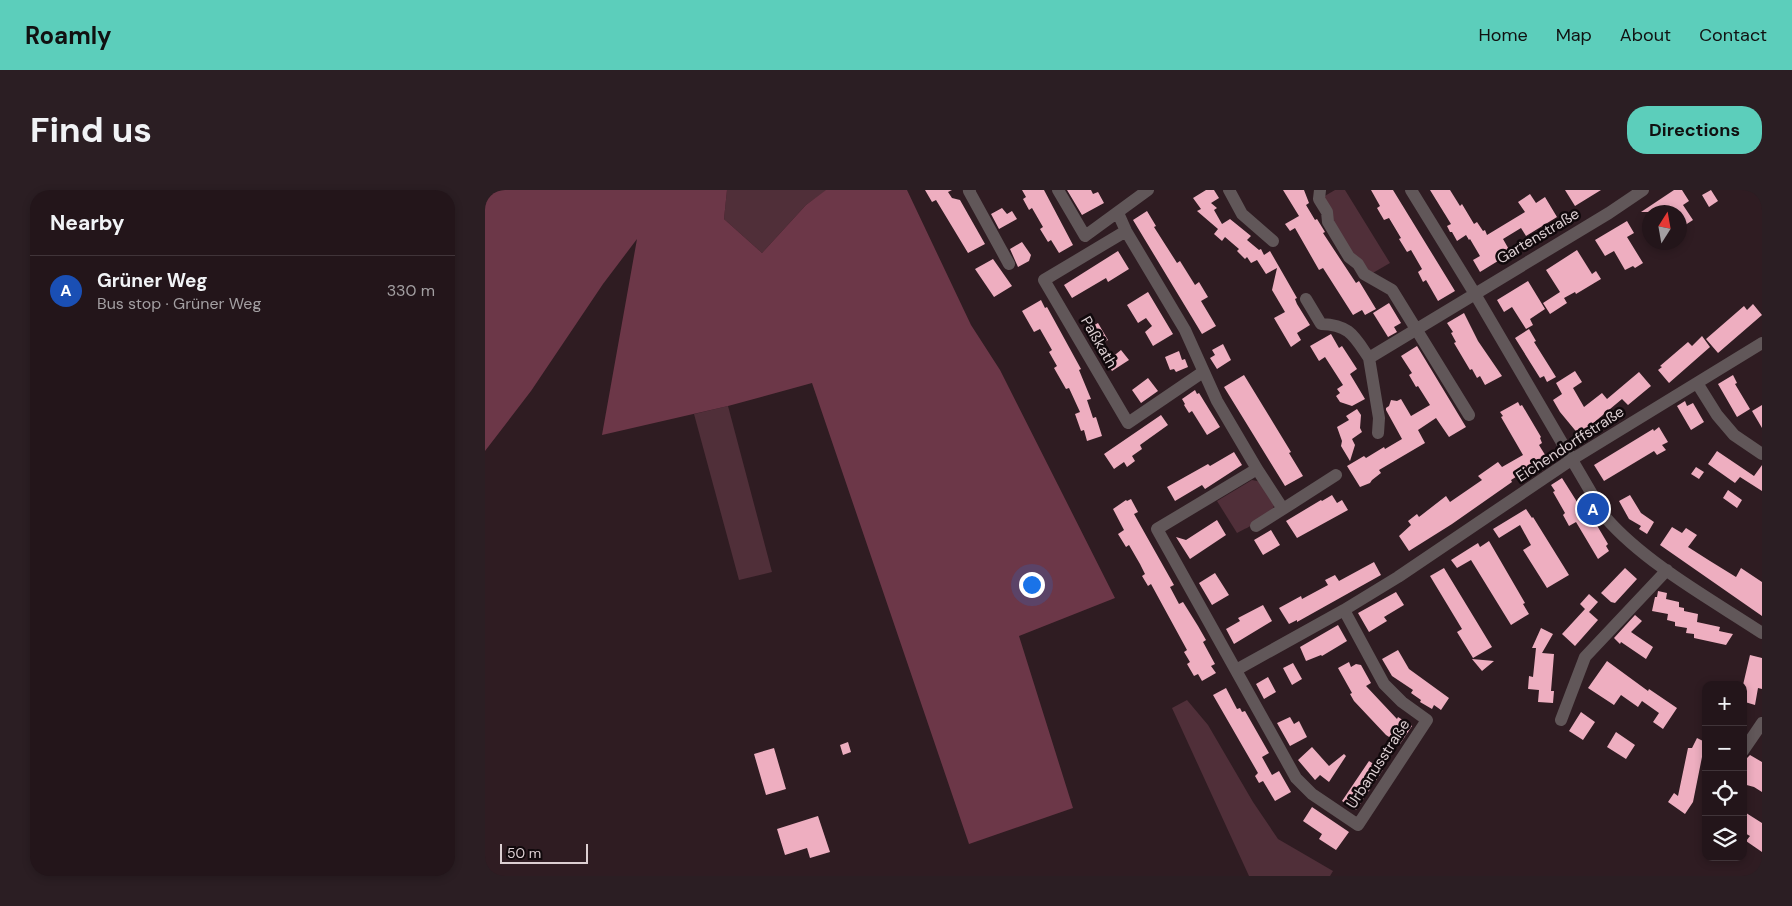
<!DOCTYPE html>
<html lang="en">
<head>
<meta charset="utf-8">
<style>
  :root { --surface:#23151a; --page:#2b1e23; --text:#f1f3f6; --muted:#a39fa2; --line:#403439; --accent:#5ccebb }
  body { margin:0; font-family:"DM Sans",sans-serif; background:var(--page); color:var(--text) }
  .controls { position:absolute; right:15px; bottom:15px; display:grid; overflow:hidden; border-radius:10px; box-shadow:0 2px 8px #0003 }
  .controls button { width:45px; height:45px; display:grid; place-items:center; padding:0; border:0; border-bottom:1px solid var(--line); background:var(--surface); color:var(--text); font:25px sans-serif }
  .compass { position:absolute; left:1157px; top:15px; width:45px; height:45px; border-radius:50%; background:var(--surface); box-shadow:0 2px 8px #0003; rotate:11deg }
  .scale { position:absolute; left:15px; bottom:12px; width:88px; box-sizing:border-box; padding-left:5px; border:2px solid #dccfd2; border-top:0; font-size:14px; line-height:18px; white-space:nowrap; color:#dccfd2; -webkit-text-stroke:4px #11090c; paint-order:stroke }
  .you { position:absolute; left:546px; top:394px; width:18px; height:18px; margin:-12px; border:4px solid #fff; border-radius:50%; background:#1a73e8; box-shadow:0 0 0 8px #1a73e833 }
  .badge { display:grid; place-items:center; width:32px; height:32px; border-radius:50%; background:var(--accent); color:#fff; font-size:16px; font-weight:700 }
  .pin { position:absolute; translate:-50% -50%; border:2px solid #fff; box-shadow:0 1px 5px #0006 }
  .list { margin:0; padding:0; list-style:none }
  h2 { display:flex; justify-content:space-between; align-items:center; height:65px; margin:0; padding:0 20px; font-size:21px }
  h2 small { font-size:16px; font-weight:400; color:var(--muted) }
  .list li { display:grid; grid-template-columns:32px 1fr auto; gap:15px; align-items:center; box-sizing:border-box; height:70px; padding:0 20px; border-top:1px solid var(--line) }
  .list b { display:block; font-size:19px; white-space:nowrap }
  .list p { margin:0; font-size:16px; white-space:nowrap; color:var(--muted) }
  .list em { font-size:16px; font-style:normal; color:var(--muted) }
  .icon { flex:none; width:28px; height:28px; fill:none; stroke:currentColor; stroke-width:2; stroke-linecap:round; stroke-linejoin:round }
  .map { position:relative; flex:none; width:1277px; height:686px; overflow:hidden; border-radius:20px }
  header { display:flex; align-items:center; gap:30px; box-sizing:border-box; height:70px; padding:0 25px; background:var(--accent); color:#111 }
  header strong { font-size:24px }
  nav { display:flex; gap:28px; margin-inline-start:auto; font-size:18px }
  .intro { display:flex; align-items:center; justify-content:space-between; box-sizing:border-box; height:120px; padding:0 30px }
  h1 { margin:0; font-size:35px }
  .button { padding:12px 22px; border-radius:20px; background:var(--accent); color:#111; font-size:18px; font-weight:700 }
  main { display:flex; gap:30px; padding:0 30px }
  aside { flex:1; background:var(--surface); border-radius:20px; box-shadow:0 2px 8px #0003 }
  .map>svg:first-child { display:block }
</style>
</head>
<body>
<header>
<strong>Roamly</strong>
<nav><a>Home</a><a>Map</a><a>About</a><a>Contact</a></nav>
</header>
<div class="intro"><h1>Find us</h1><a class="button">Directions</a></div>
<main>
<aside>
<h2>Nearby<small></small></h2>
<ul class="list">
<li><span class="badge" style="background:#1a4fb4">A</span><div><b>Grüner Weg</b><p>Bus stop · Grüner Weg</p></div><em>330 m</em></li>
</ul>
</aside>
<div class="map">
<svg width="1277" height="686" viewBox="0 0 1277 686">
  <rect width="100%" height="100%" fill="#2f1c22"/>
  <path fill="#502f39" d="M242,0h100l-21,15 -44,48 -38,-34z
    M850,0h10l45,73 -19,11c-24,-24 -37,-45 -48,-77z
    M243,216l44,166 -33,8 -45,-166z
    M767,290l10,2c4,6 11,15 12,21 2,12 -28,25 -37,30l-20,-32z
    M702,510l21,25 45,77 25,37 55,32 -3,5h-81l-77,-168z"/>
  <path fill="#6c3748" d="M0,0h242l-3,29 38,34 44,-48 20,-15h81l64,135 29,45 115,228 -96,38 54,172 -104,36 -157,-461 -84,23 -126,29 35,-196 -34,45 -72,107 -46,60z"/>
  <path fill="#eeaec0" d="M440,0h27l-4,2 4,6 8,2 25,44 -17,9 -32,-53 -4,2z
    M537,0h22l29,55 -14,8 -8,-13 -3,2 -8,-13 3,-2 -11,-19 -3,2 -6,-11 3,-2z
    M582,0h24l2,4 5,-2 6,11 -22,12z
    M721,0h8l5,8 -8,5 6,5 -3,2 8,14 8,-5 21,17 -4,4 12,10 2,-1 3,6 6,-4 27,47 -2,1 2,5 13,21 -13,8 4,7 -10,7 -17,-29 11,-6 -13,-22 5,-22 -11,6 -9,-14 -6,3 -4,-6 -2,2 -8,-8 2,-2 -14,-12 -3,4 -8,-7 4,-5 -21,-18 4,-2 -8,-11z
    M798,0h21l5,13 -3,2 9,15 2,-1 8,13 -2,1 33,50 3,-2 17,28 -11,6 -3,-5 -9,5 -30,-47 -4,2 -24,-42 -5,3 -5,-7 14,-8z
    M886,0h22l62,101 -17,10 -12,-21 -3,2 -5,-10 4,-3 -11,-19 -4,2 -8,-13 2,-1 -12,-20 -5,2 -7,-12 3,-2z
    M945,0h20l10,16 2,-2 12,20 3,-2 6,9 2,-1 2,5 38,-23 -7,-10 12,-8 6,9 9,-6 12,20 -31,19 -5,-8 -18,11 8,14 -31,19 -7,-12 7,-4 -10,-17 -1,1 -3,-5 -9,6 -5,-9h-2l-3,-6 4,-2z
    M1080,0h36l-26,16z
    M1189,0h8l7,11 -6,4 10,15 -14,9v-17h-38z
    M1226,0l7,11 -9,6 -7,-12z
    M517,18l5,6 5,-3 5,8 -18,10 -8,-15z
    M662,21l9,15 -2,1 23,36 3,-2 15,24 4,-3 9,15 -7,4 15,25 -14,8 -69,-114z
    M1142,31l7,12 -7,4 16,26 -8,5 -2,-2 -8,4 -11,-19 -9,5 -10,-16z
    M537,52l9,13 -2,6 -11,6 -8,-18z
    M1092,60l15,24 4,-3 5,8 -25,15 -1,-2 -11,6 3,5 -17,11 -7,-11 17,-11 -14,-22z
    M633,61l11,18 -21,13 -2,-4 -34,20 -8,-13z
    M508,69l19,27 -18,11 -19,-28z
    M1043,91l17,28 -15,10 3,6 -7,4 -14,-22 -8,5 -7,-12z
    M663,102l25,42 -20,12 -8,-14 7,-6 -6,-8 -8,5 -11,-18z
    M556,110l4,8 2,-1 34,62 -2,1 12,29 -4,1 6,18 3,-1 6,19 -15,5 -3,-11 -3,1 -6,-17 5,-2 -11,-24 -3,1 -12,-21 3,-2 -8,-14 3,-2 -12,-21 -6,3 -12,-21z
    M904,113l12,20 -7,4 3,5 -9,5 -15,-24z
    M1268,114l9,11 -44,38 -12,-14 38,-33 3,4z
    M979,123l14,28 24,35 -17,9 -5,-9 -3,2 -5,-9 -2,1 -16,-27 2,-1 -5,-9 2,-1 -6,-9z
    M613,133l10,17 -13,8 -10,-18z
    M1044,139l7,12 -2,1 22,35 -9,5 -3,-6 -4,2 -25,-40z
    M846,144l8,14 3,-2 15,23 -7,5 15,25 -13,7 -12,-4 -4,-6 4,-3 -3,-4 6,-4 -18,-28 -6,4 -9,-15z
    M1217,146l8,11 -41,36 -11,-13 4,-3 -2,-1 28,-24 4,4z
    M738,154l8,16 -14,9 -7,-11 5,-3 -3,-5z
    M932,156l49,81 -17,10 -13,-19 -18,12 7,13 -46,27 2,3 -9,7 -2,3 -10,4 -13,-21 17,-10 2,2 18,-11 1,2 17,-10 -16,-29v-2l3,-2 2,-6 6,1 4,-2 10,17 19,-11 -12,-19 -2,1 -7,-12 3,-2 -11,-17z
    M636,160l8,10 -17,11 -6,-9z
    M694,161l3,9 3,-1 3,8 -12,5 -2,-3 -4,1 -5,-13z
    M1090,181l7,11 -9,6 11,19 18,-14 5,6 32,-27 12,14 -23,19 -6,-6 -43,36 -19,-23 -7,-12 9,-6 -6,-11z
    M759,185l47,77 -2,1 14,23 -18,10 -61,-99z
    M1248,185l4,8 -2,1 15,25 -13,8 -19,-33z
    M663,188l10,13 -17,12 -9,-13z
    M710,200l2,4 2,-1 21,34 -13,8 -15,-24 -3,2 -5,-8 1,-1 -3,-5z
    M1200,211l2,5 6,-3 11,19 -13,8 -14,-24z
    M1033,212l2,4 2,-1 19,32 -1,1 2,5 -3,2 8,13 -36,22 1,2 -60,42 -43,27 -10,-15 12,-11 -3,-4 9,-7 2,3 27,-21 4,6 32,-22 -4,-4 20,-14 4,5 21,-12 -22,-38 2,-1 -3,-4z
    M1277,215v23l-10,-17z
    M872,219l4,6 -1,13 2,4 -10,7 3,6 -5,16 -9,-15 1,-5 -5,-14 12,-7 -3,-4z
    M676,225l7,10 -28,20 2,4 -10,7 3,5 -8,6 -3,-5 -10,7 -10,-15z
    M1174,237l9,15 -6,3 4,5 -9,5 -3,-4 -50,30 -10,-16 59,-36 1,2z
    M1232,261l37,25 8,-11v26l-22,-14 -5,6 -27,-19z
    M749,262l8,13 -37,24 -3,-4 -27,16 -8,-14 41,-23 2,2z
    M1211,277l8,5 -5,7 -8,-5z
    M1077,288l17,27 4,-3 25,42 -2,2 3,5 -11,8 -22,-37 -7,4 -6,-11 2,-2 -12,-21 2,-1 -4,-6z
    M1243,300l14,10 -5,8 -14,-10z
    M847,305l5,8 5,-3 6,10 -51,28 -11,-17 35,-21 1,1z
    M1145,305l11,18 13,9 -7,12 -8,-5 2,-3 -12,-7 -10,-18z
    M646,309l7,13 -4,2 40,71 -4,2 9,17 4,-2 15,24 8,14 -3,2 12,22 -4,2 5,7 -14,8 -4,-7 -4,2 -7,-12 3,-2 -6,-10 3,-2 -36,-66 -3,2 -6,-10 3,-2 -5,-10 -11,-19 -3,2 -8,-13 6,-4 -11,-21 13,-9 1,1z
    M1041,319l6,9 1,-1 36,58 -22,13 -24,-38 8,-5 -11,-20 -21,13 -6,-9z
    M732,330l9,15 -36,24 -14,-22 10,3z
    M1187,337l10,6 4,-5 11,7 -9,12 22,14 26,16 5,-9 21,14v34l-102,-71z
    M786,340l9,15 -17,10 -9,-15z
    M1004,351l36,62 -2,1 6,10 -18,11 -40,-65 -14,8 -6,-8 27,-17 2,4z
    M889,372l7,13 -84,47v-2l-8,4 -10,-16 22,-12 1,3 26,-14 -3,-5 10,-5 4,6z
    M959,378l48,79 -19,11 -16,-26 5,-3 -32,-53z
    M1140,378l12,11 -22,24 -4,-1 -10,-9z
    M730,383l14,22 -17,10 -13,-22z
    M1173,401l9,2 -1,6 13,3v5l5,1v3l14,3 -1,8 23,5 -1,4 14,3 -7,11 -32,-7v-4l-8,-1 1,-5 -12,-2v-4l-8,-2 1,-6 -16,-3 3,-14h2z
    M911,402l8,13 -20,12 3,4 -18,11 -11,-19z
    M1104,404l9,8 -9,10 9,8 -23,26 -13,-12 23,-25 -5,-5z
    M778,415l9,16 -38,23 -8,-15 14,-8 -2,-3z
    M1150,425l7,6 -11,11 22,15 -7,12 -25,-17 -1,2 -6,-6z
    M853,435l9,16 -25,15 -1,-1 -15,6 -6,-14z
    M1056,438l12,6 -11,19 12,1 -3,37h3l-1,12 -15,-1 1,-12 -11,-1 1,-13 4,1 3,-29h-4z
    M913,460l11,19 40,29 -8,12 -7,-5 -2,4 -12,-7 1,-2 -10,-7 2,-3 -21,-14 -10,-17z
    M1265,465l12,3v31l-4,-1 -3,17 -10,-3 1,-5 -3,-1v-11z
    M987,469l22,2 -12,10z
    M1122,471l41,30 1,-2 28,19 -14,21 -10,-7 6,-9 -17,-12 -4,6 -17,-12 -7,10 -26,-17z
    M864,472l2,5 5,-3 5,1 10,18 -5,3 31,33 1,-2 14,9 -12,18 -14,-9 -32,-34 -4,-7 2,-1 -14,-25z
    M808,473l9,16 -10,6 -9,-17z
    M783,487l8,15 -12,7 -8,-15z
    M741,498l11,21 3,-1 2,4 3,-1 24,42 -7,4 10,18 7,-4 12,21 -16,9 -12,-20 -4,2 -4,-7 3,-3 -45,-78z
    M1096,522l14,10 -12,18 -14,-9z
    M805,527l4,7 5,-3 8,16 -17,9 -13,-23z
    M1131,542l19,13 -9,14 -19,-12z
    M1212,548l8,4 -12,60 -8,12 -17,-12 6,-9 4,3 10,-48h4z
    M363,552l3,10 -8,3 -3,-10z
    M827,557l17,19 15,-12 2,2 -17,26 -9,-7 -5,5 -17,-20z
    M289,558l12,41 -20,6 -12,-41z
    M1265,565l12,7v30l-8,-5 -11,-3v-22z
    M884,571l14,9 -27,40 -14,-9z
    M827,617l37,25 -13,18 -17,-11 3,-5 -19,-13z
    M1258,621l19,12v29l-16,-11 4,-5 -7,-4z
    M333,626l12,36 -20,6 -3,-10 -22,7 -8,-26z"/>
  <g fill="none" stroke-linecap="round" stroke-linejoin="round">
    <path stroke="#615759" stroke-width="12" d="M485,0l-1,1 40,73
      M573,0l27,46 63,-46
      M744,0l13,24 31,27
      M835,0l-1,9 8,13 1,10 21,35 9,7 6,10 28,16 77,125
      M926,0l64,104 131,224c39,45 106,82 156,115
      M633,23l8,18 59,99 32,71 40,68 26,40 -27,17
      M641,41l-82,49 84,143 75,-51
      M821,109l15,25c29,1 33,12 48,34
      M1212,193l20,32 17,20 28,19
      M893,243l1,-15 -10,-60 240,-145 34,-23
      M772,279l-100,60 139,249 16,16 46,31 69,-105 -25,-18 -18,-18 -40,-74
      M798,319l53,-34
      M751,480l108,-60 54,-33 173,-117 191,-117
      M1076,530l24,-63 82,-87
      M1258,561l19,-28"/>
  </g>
  <g text-anchor="middle" dominant-baseline="central" stroke-width="5" stroke-linejoin="round" paint-order="stroke">
    <g font-size="15" fill="#dccfd2" stroke="#11090c">
      <text transform="translate(1053 46) rotate(-31)">Gartenstraße</text>
      <text transform="translate(614 152) rotate(60)">Paßkath</text>
      <text transform="translate(1085 254) rotate(-33)">Eichendorffstraße</text>
      <text transform="translate(893 574) rotate(-57)">Urbanusstraße</text>
    </g>
  </g>
</svg>
<div class="controls">
<button>+</button>
<button>−</button>
<button><svg class="icon" aria-label="locate" viewBox="0 0 24 24"><circle cx="12" cy="12" r="6"/><path d="M12 2v4M12 18v4M2 12h4M18 12h4"/></svg></button>
<button><svg class="icon" aria-label="layers" viewBox="0 0 24 24"><path d="M12 4l9 5-9 5-9-5zM3 14l9 5 9-5"/></svg></button>
</div>
<svg class="compass" viewBox="-18 -18 36 36"><path d="M0-13l5 13h-10z" fill="#e53935"/><path d="M0 13l5-13h-10z" fill="#a39fa2"/></svg>
<div class="scale">50 m</div>
<div class="you"></div>
<div class="pin badge" style="left:1108px;top:319px;background:#1a4fb4">A</div>
</div>
</main>
</body>
</html>
